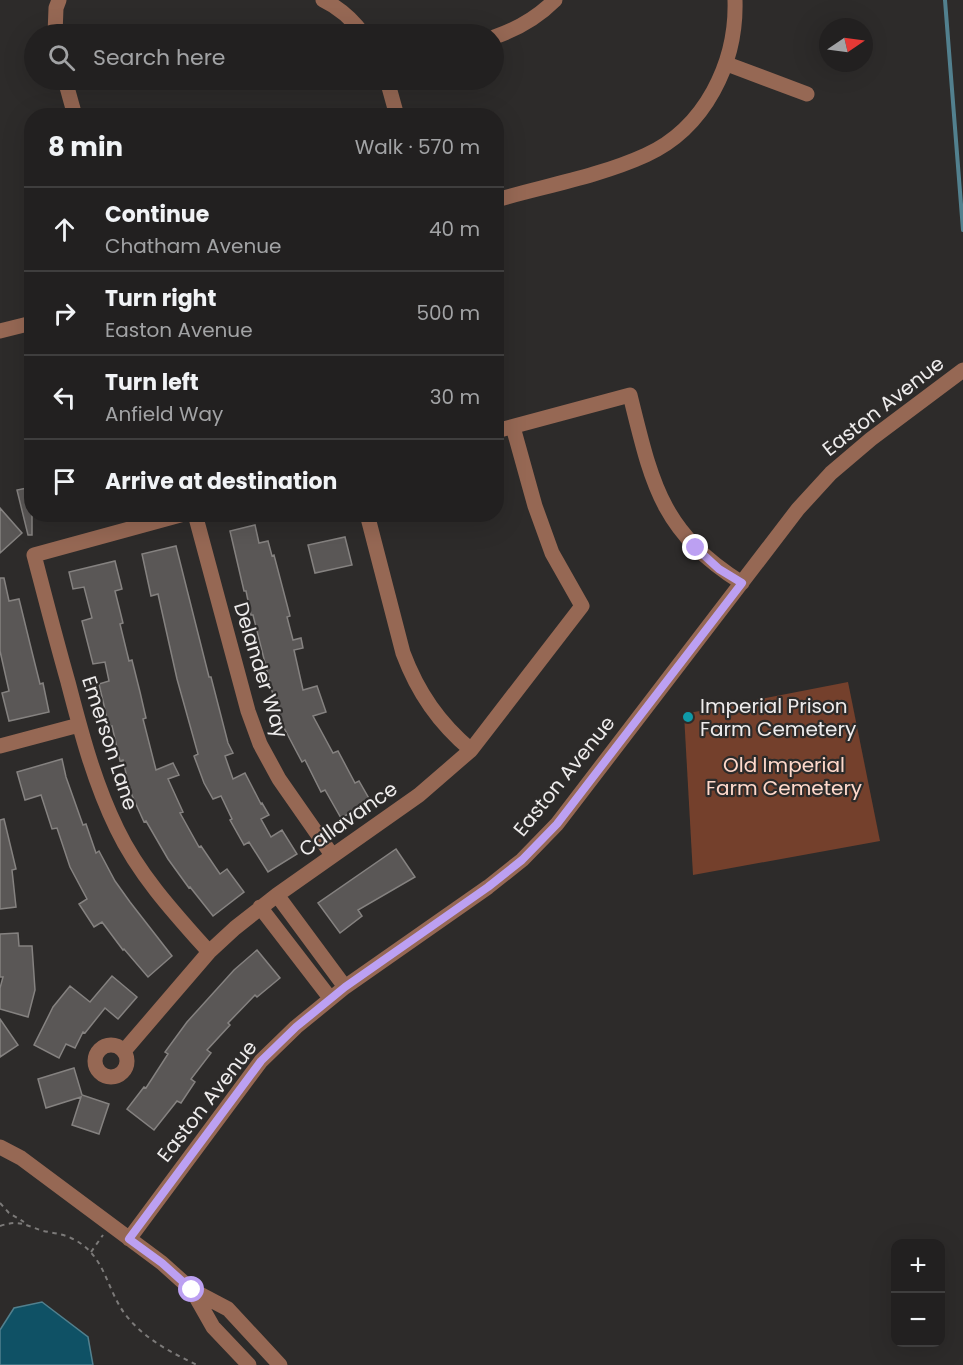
<!DOCTYPE html>
<html lang="en">
<head>
<meta charset="utf-8">
<style>
  :root { --surface:#222020; --page:#2e2d2d; --text:#f1f3f6; --muted:#a2a3a5; --line:#3f3e3e }
  body { margin:0; font-family:Poppins,sans-serif; background:var(--page); color:var(--text) }
  .controls { position:absolute; right:18px; bottom:18px; display:grid; overflow:hidden; border-radius:12px; box-shadow:0 6px 24px #0002 }
  .controls button { width:54px; height:54px; display:grid; place-items:center; padding:0; border:0; border-bottom:2px solid var(--line); background:var(--surface); color:var(--text); font:30px sans-serif }
  .compass { position:absolute; left:819px; top:18px; width:54px; height:54px; border-radius:50%; background:var(--surface); box-shadow:0 6px 24px #0002; rotate:77deg }
  .stop { position:absolute; width:18px; height:18px; margin:-14px; border:4px solid #bca0f2; border-radius:50%; background:#fff }
  .stop.end { background:#bca0f2; border-color:#fff; box-shadow:0 2px 6px #0008 }
  .list { margin:0; padding:0; list-style:none }
  h2 { display:flex; justify-content:space-between; align-items:center; height:78px; margin:0; padding:0 24px; font-size:26px }
  h2 small { font-size:20px; font-weight:400; color:var(--muted) }
  .list li { display:grid; grid-template-columns:39px 1fr auto; gap:18px; align-items:center; box-sizing:border-box; height:84px; padding:0 24px; border-top:2px solid var(--line) }
  .list b { display:block; font-size:22px; white-space:nowrap }
  .list p { margin:0; font-size:20px; white-space:nowrap; color:var(--muted) }
  .list em { font-size:20px; font-style:normal; color:var(--muted) }
  .icon { flex:none; width:33px; height:33px; fill:none; stroke:currentColor; stroke-width:2; stroke-linecap:round; stroke-linejoin:round }
  .map { position:relative; flex:none; width:963px; height:1365px; overflow:hidden }
  .search { position:absolute; background:var(--surface); box-shadow:0 6px 24px #0002; left:24px; top:24px; width:480px; height:66px; display:flex; align-items:center; gap:15px; box-sizing:border-box; padding:0 21px; border-radius:33px; color:var(--muted); font-size:22px }
  .panel { position:absolute; background:var(--surface); box-shadow:0 6px 24px #0002; left:24px; top:108px; width:480px; height:414px; border-radius:24px }
  .map>svg:first-child { display:block }
</style>
</head>
<body>
<div class="map">
<svg width="963" height="1365" viewBox="0 0 963 1365">
  <rect width="100%" height="100%" fill="#2d2b2a"/>
  <path fill="#74402c" d="M848,682l32,159 -187,34 -9,-161z"/>
  <path fill="#0f5165" stroke="#52808e" stroke-width="1.5" d="M42,1302l46,35 5,28h-93v-35l14,-22z"/>
  <g fill="none" stroke-linecap="round" stroke-linejoin="round">
    <path stroke="#52808e" stroke-width="4" d="M945,0l18,230"/>
  </g>
  <path fill="#5a5756" stroke="#858280" stroke-width="1.5" d="M32,487v48h-4l-11,-45z
    M0,508l22,25 -22,20z
    M255,525l4,18 9,-2 4,15 2,-1 16,61 -3,1 6,23 8,-2 2,10 -9,2 9,40 14,-4 9,26 -13,4 20,37 5,-2 17,32 4,-2 12,21 -30,16 -16,-28 -4,2 -16,-32 -3,2 -19,-36 -11,-35 -19,-76h-2l-5,-24h-2l-14,-60z
    M345,537l7,28 -37,8 -7,-28z
    M176,546l33,131h2l17,66 5,10 -8,3 8,23 12,-6 16,31 1,-1 7,12 -8,4 10,18 11,-7 15,24 -29,18 -19,-30 -5,3 -14,-25 2,-1 -11,-23 -8,3 -9,-16 -10,-27 4,-2 -21,-75 -19,-85 -7,2 -9,-42z
    M115,561l7,28 -7,2 8,32 -3,1 9,37 3,-1 8,32 6,26 -3,1 13,51 17,-7 6,12 -11,4 15,33 -3,1 19,34 2,-1 19,28 7,-5 17,23 -31,24 -23,-29 -1,1 -21,-29 -22,-38 -2,1 -14,-31 -7,-31 -3,1 -8,-35 -3,1 -10,-43 10,-3 -4,-19 -12,2 -11,-43 10,-3 -8,-31 -11,2 -4,-17z
    M0,578h4l5,23 10,-2 13,53 8,32 3,-1 6,29 -40,9 -7,-28 7,-2 -9,-40z
    M62,759l4,18 17,48 3,-1 10,29 3,-2 16,30 15,21 42,54 -24,21 -24,-28 -1,1 -21,-28 -8,5 -15,-23 8,-5 -17,-32 -13,-39 -5,1 -11,-34 -16,5 -8,-28z
    M4,819l12,50 -4,1 4,37 -16,2v-89z
    M396,849l19,28 -57,33 4,6 -22,17 -22,-30z
    M18,933l1,13h13l3,44 -7,27 -28,-8v-21l3,-11h-3v-43z
    M257,950l23,28 -23,19 -2,-2 -27,28 2,2 -23,25 4,3 -20,26 4,3 -14,21 -4,-2 -23,29 -27,-21 17,-22 2,1 22,-34 -3,-2 22,-30 47,-52z
    M112,976l25,21 -19,22 -13,-11 -20,25 -2,-1 -8,16 -9,-4 -7,14 -25,-13 19,-38 17,-21 20,16z
    M0,1019l18,26 -18,12z
    M74,1068l8,27 27,9 -10,30 -27,-9 9,-28 -35,11 -8,-29z"/>
  <g fill="none" stroke-linecap="round" stroke-linejoin="round">
    <path stroke="#7c7a79" stroke-width="2" stroke-dasharray="4.5 4.5" stroke-linecap="butt" d="M0,1203l9,10 15,9
      M0,1226c18,-6 23,-2 40,4 10,3 21,3 31,8 37,17 34,54 58,81 18,21 43,34 68,46
      M91,1252l12,-17"/>
    <path stroke="#966854" stroke-width="15" d="M323,0c17,8 29,19 40,34
      M55,34l1,-26 3,-8
      M494,37c24,-8 43,-19 61,-37
      M727,64l80,30
      M65,80l10,36
      M387,80l10,36
      M496,200c49,-14 104,-24 150,-45 59,-27 91,-92 89,-155
      M0,331l32,-8
      M496,431l134,-36c22,88 30,136 112,188
      M184,514l-150,41c11,42 22,85 34,127 13,50 26,100 49,147 22,46 58,85 92,123
      M195,514l53,197 12,33 19,35 53,76
      M367,514l36,139c15,40 36,70 68,97
      M0,746l79,-21
      M277,895l68,92
      M260,907l70,91
      M95 1061a16 16 0 1 1 32 0a16 16 0 1 1-32 0Z
      M124,1051l85,-99 26,-24 42,-33 142,-100 52,-45 111,-144 -30,-53 -17,-47 -22,-79
      M0,1147l21,11 141,105 30,27 36,19 52,56
      M129,1239l132,-178 35,-34 49,-40 143,-100 34,-27 35,-36 241,-315 33,-36 40,-34 92,-69
      M192,1290l21,37 36,38"/>
  </g>
  <g fill="none" stroke-linecap="round" stroke-linejoin="round">
    <path stroke="#bca0f2" stroke-width="8" d="M192,1290l-30,-27 -33,-24 132,-178 35,-34 49,-40 143,-100 34,-27 35,-36 185,-241 -23,-14 -23,-21"/>
  </g>
  <circle fill="#0f9aa8" stroke="#2d2b2a" stroke-width="2" cx="688" cy="717" r="6"/>
  <g text-anchor="middle" dominant-baseline="central" stroke-width="4.5" stroke-linejoin="round" paint-order="stroke">
    <g font-size="20" fill="#eeecec" stroke="#2d2b2a">
      <text transform="translate(883 406) rotate(-38)">Easton Avenue</text>
      <text transform="translate(261 670) rotate(73)">Delander Way</text>
      <text transform="translate(110 743) rotate(72)">Emerson Lane</text>
      <text transform="translate(564 776) rotate(-51)">Easton Avenue</text>
      <text transform="translate(348 819) rotate(-35)">Callavance</text>
      <text transform="translate(207 1101) rotate(-52)">Easton Avenue</text>
    </g>
    <g font-size="20" fill="#eeecec" stroke="#2d2b2a" text-anchor="start">
      <text x="700" y="706">Imperial Prison<tspan x="700" dy="23">Farm Cemetery</tspan></text>
    </g>
    <g font-size="20" fill="#ffd9cb" stroke="#2d2b2a">
      <text x="784" y="765">Old Imperial<tspan x="784" dy="23">Farm Cemetery</tspan></text>
    </g>
  </g>
</svg>
<div class="controls">
<button>+</button>
<button>−</button>
</div>
<svg class="compass" viewBox="-18 -18 36 36"><path d="M0-13l5 13h-10z" fill="#e53935"/><path d="M0 13l5-13h-10z" fill="#a2a3a5"/></svg>
<div class="stop" style="left:192px;top:1290px"></div>
<div class="stop end" style="left:696px;top:548px"></div>
<div class="search"><svg class="icon" aria-label="search" viewBox="0 0 24 24"><circle cx="10" cy="10" r="6"/><path d="M15 15l6 6"/></svg>Search here</div>
<section class="panel">
<h2>8 min<small>Walk · 570 m</small></h2>
<ul class="list">
<li><svg class="icon" aria-label="ahead" viewBox="0 0 24 24"><path d="M12 20V5M6 11l6-6 6 6"/></svg><div><b>Continue</b><p>Chatham Avenue</p></div><em>40 m</em></li>
<li><svg class="icon" aria-label="right" viewBox="0 0 24 24"><path d="M7 20v-9h11M14 6l5 5-5 5"/></svg><div><b>Turn right</b><p>Easton Avenue</p></div><em>500 m</em></li>
<li><svg class="icon" aria-label="left" viewBox="0 0 24 24"><path d="M17 20v-9H6M10 6l-5 5 5 5"/></svg><div><b>Turn left</b><p>Anfield Way</p></div><em>30 m</em></li>
<li><svg class="icon" aria-label="arrive" viewBox="0 0 24 24"><path d="M6 21V4h12l-3 4 3 4H6"/></svg><div><b>Arrive at destination</b></div></li>
</ul>
</section>
</div>
</body>
</html>
